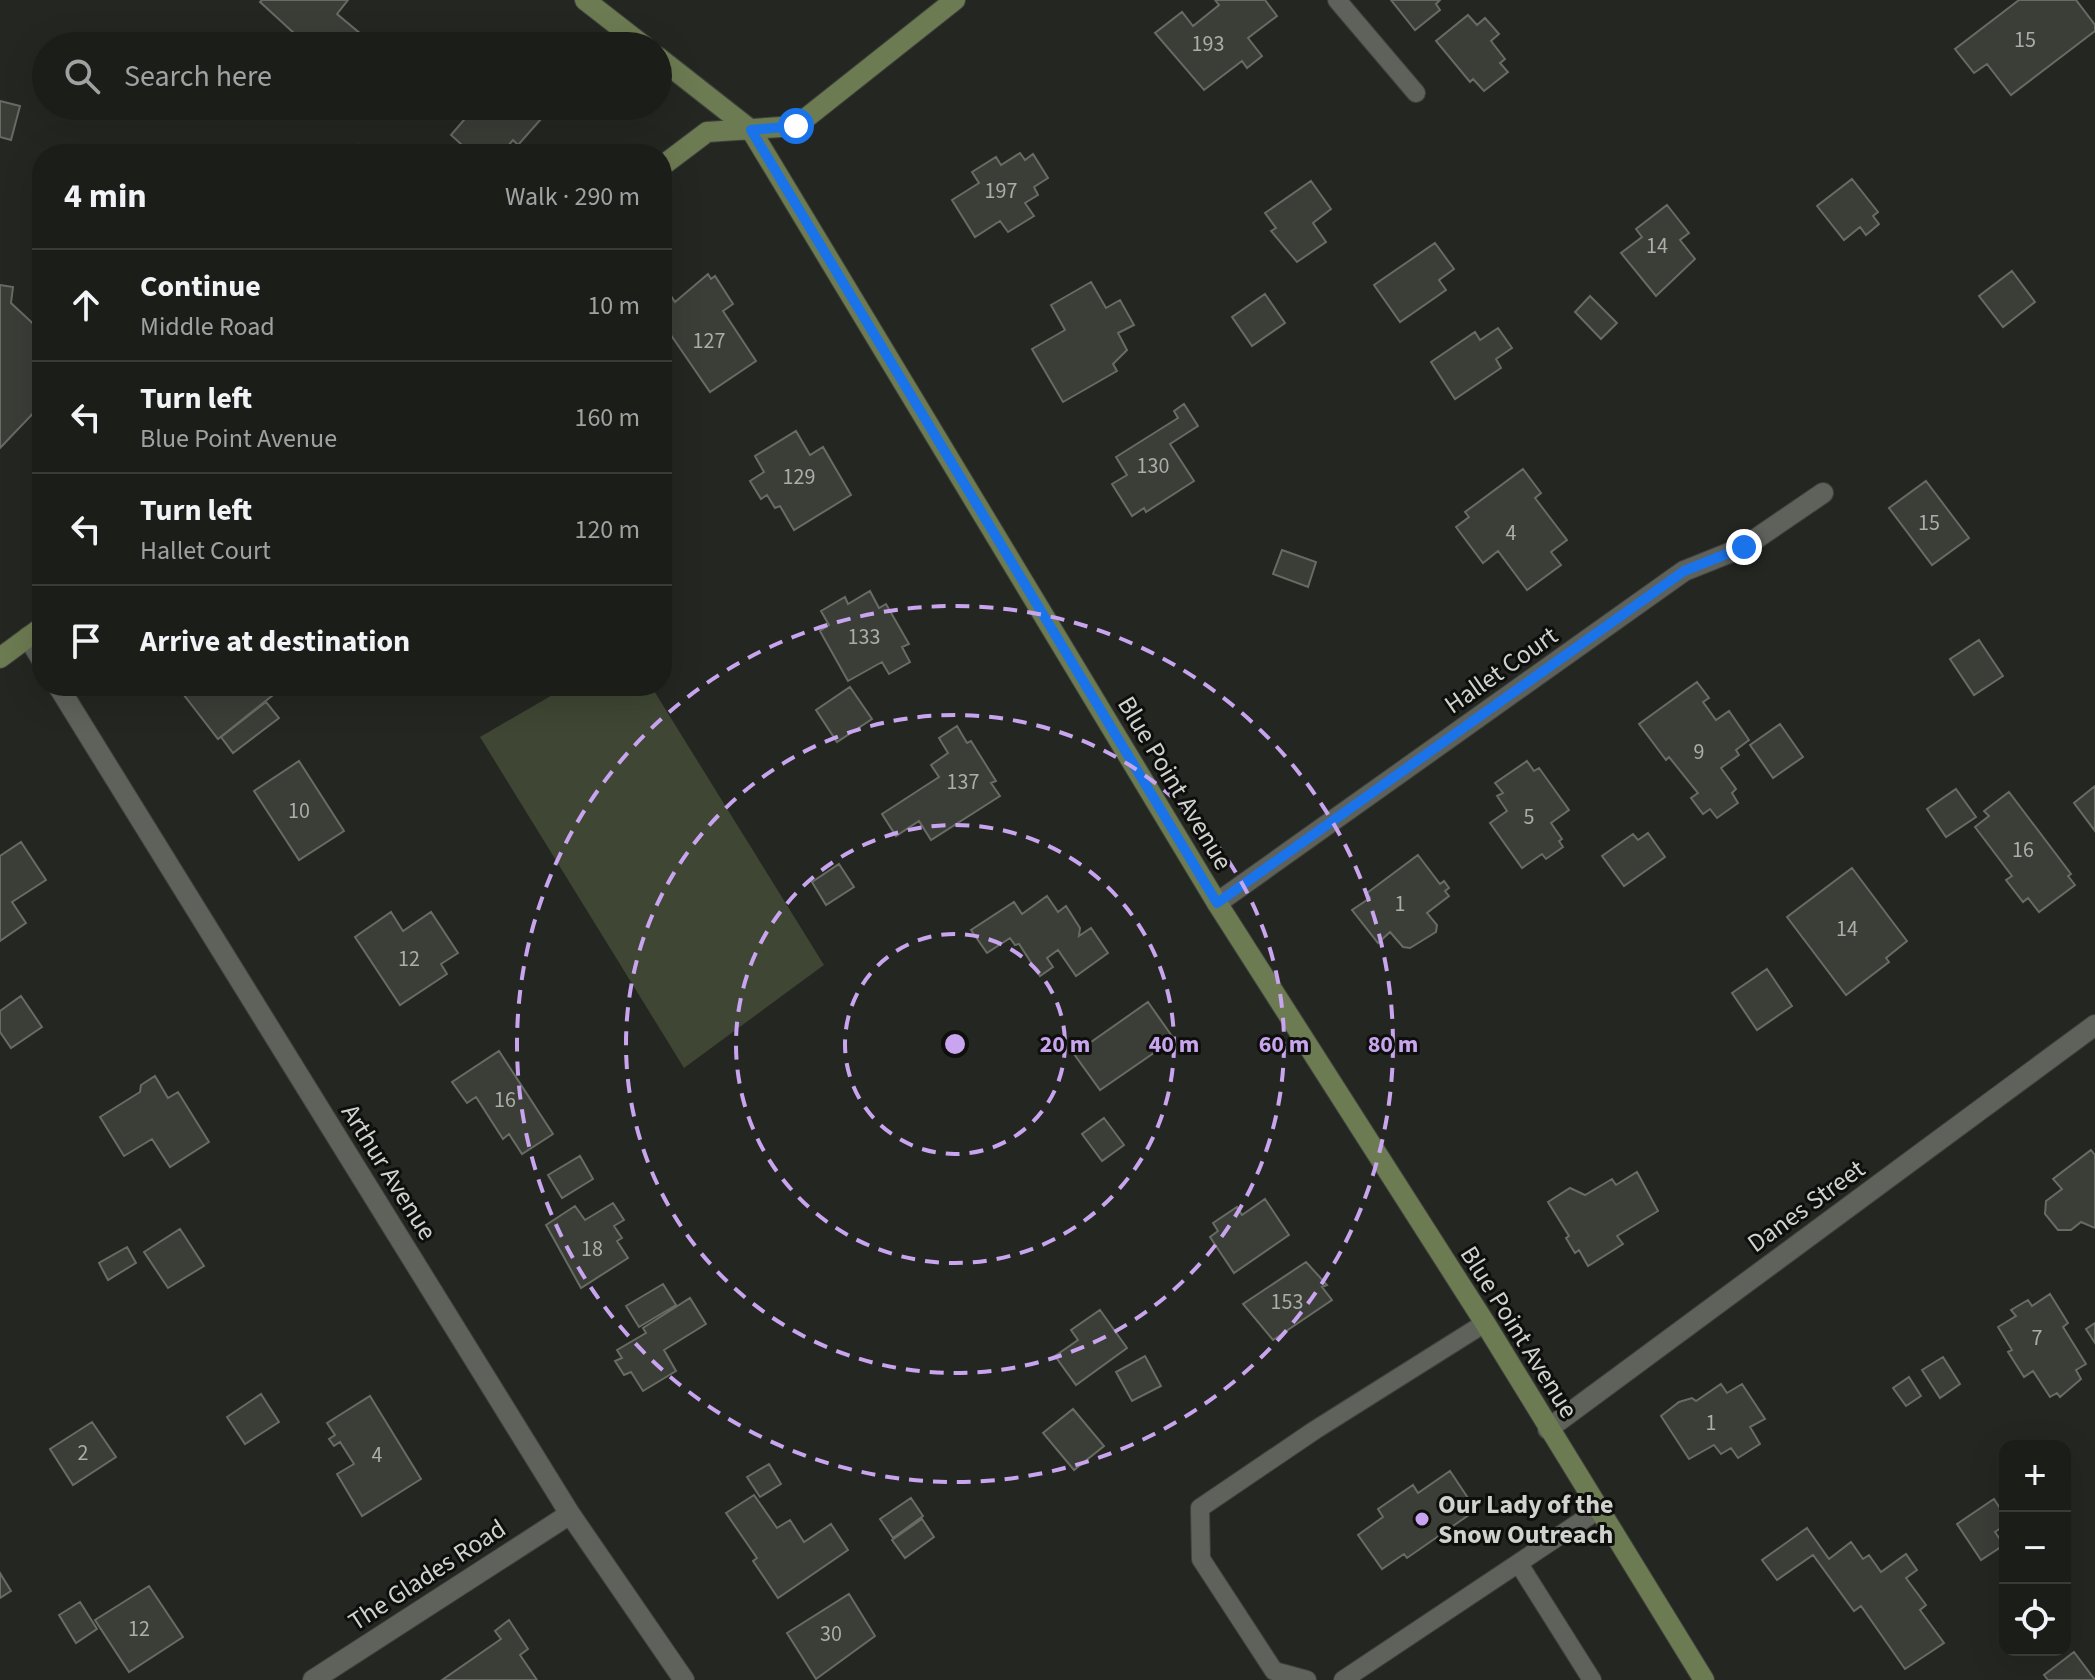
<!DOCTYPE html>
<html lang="en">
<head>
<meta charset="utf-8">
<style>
  :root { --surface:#1b1d19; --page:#242622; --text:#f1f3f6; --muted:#a0a2a2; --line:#393b38 }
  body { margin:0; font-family:"Source Sans 3",sans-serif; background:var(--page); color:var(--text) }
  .controls { position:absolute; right:24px; bottom:24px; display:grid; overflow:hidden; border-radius:16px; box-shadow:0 8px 32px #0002 }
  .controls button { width:72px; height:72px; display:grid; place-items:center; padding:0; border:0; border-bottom:2px solid var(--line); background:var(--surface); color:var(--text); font:40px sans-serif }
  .stop { position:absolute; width:24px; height:24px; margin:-18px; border:6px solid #1a73e8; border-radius:50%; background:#fff }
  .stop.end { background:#1a73e8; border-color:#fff; box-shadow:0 2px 8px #0008 }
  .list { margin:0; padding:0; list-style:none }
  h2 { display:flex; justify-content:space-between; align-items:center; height:104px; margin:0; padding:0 32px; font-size:34px }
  h2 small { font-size:26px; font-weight:400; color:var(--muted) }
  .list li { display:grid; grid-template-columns:52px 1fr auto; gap:24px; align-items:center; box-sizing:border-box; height:112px; padding:0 32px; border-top:2px solid var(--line) }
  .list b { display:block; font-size:30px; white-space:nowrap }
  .list p { margin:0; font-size:26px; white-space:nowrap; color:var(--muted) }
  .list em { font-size:26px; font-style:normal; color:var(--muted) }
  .icon { flex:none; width:44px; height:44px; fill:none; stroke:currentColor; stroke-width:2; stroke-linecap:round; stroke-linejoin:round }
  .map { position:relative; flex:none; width:2095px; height:1680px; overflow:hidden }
  .search { position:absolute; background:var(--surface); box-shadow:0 8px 32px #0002; left:32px; top:32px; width:640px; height:88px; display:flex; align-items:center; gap:20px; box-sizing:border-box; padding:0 28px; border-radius:44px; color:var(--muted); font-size:30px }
  .panel { position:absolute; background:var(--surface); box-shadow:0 8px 32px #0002; left:32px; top:144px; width:640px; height:552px; border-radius:32px }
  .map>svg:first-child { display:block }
</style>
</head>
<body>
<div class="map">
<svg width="2095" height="1680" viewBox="0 0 2095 1680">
  <rect width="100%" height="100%" fill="#242721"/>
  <path fill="#3f4633" d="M568,686h83l173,279 -140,103 -204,-331z"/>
  <path fill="#3b3d37" stroke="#676b63" stroke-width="2" d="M262,0h86l-11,14 31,26 -5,6h-55l-48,-44z
    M1215,0h50l12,16 -29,22 14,18 -15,12 -5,-7 -38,29 -49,-57 27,-21 11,14 26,-21z
    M1391,0h49l-4,4 4,6 -25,20z
    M2019,0h57l19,25v6l-84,64 -24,-31 -13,9 -19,-24z
    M1468,15l9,10 8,-7 14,16 -8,7 14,18 -5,4 8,9 -24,19 -11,-12 -3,3 -34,-41z
    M0,101l20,5 -9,34 -11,-3z
    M476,106h58l-1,6 8,7 -23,26 -5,-5 -12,14h-29l-21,-19z
    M358,145l11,9h-18z
    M1020,153l5,7 8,-6 15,24 -14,9 4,8 -13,8 9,13 -26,16 -8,-11 -25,16 -23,-37 27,-17 -7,-11 24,-15 5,8z
    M1852,179l26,33 -5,4 6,8 -13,11 -6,-8 -16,13 -27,-34z
    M1311,181l20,28 -18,14 13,19 -29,20 -26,-31 5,-3 -11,-15z
    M1667,205l22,28 -9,7 15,19 -39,37 -35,-43 21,-16 -6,-8z
    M1435,243l19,26 -15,11 7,10 -46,32 -26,-37z
    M2012,271l23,31 -32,25 -24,-31z
    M708,274l3,5 4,-3 18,28 -10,7 33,50 -46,31 -48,-70v-13l4,-2 -3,-5 8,-6 4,6z
    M1091,282l15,26 14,-8 14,25 -16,8 9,17 -14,14 4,7 -54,31 -31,-53 33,-19 -14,-25z
    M0,285l13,2 -2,16 31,29v72l-42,44z
    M1265,294l20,29 -33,23 -20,-29z
    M1590,296l27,27 -16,16 -26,-27z
    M1498,328l14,20 -16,11 5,9 -46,31 -24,-37 44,-30 5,8z
    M1184,404l14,22 -28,18 24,37 -48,31 -2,-4 -12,8 -20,-32 15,-9 -11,-18 62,-39 -4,-7z
    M796,431l14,24 13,-8 28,48 -57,35 -14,-24 -5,2 -8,-13 -6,4 -11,-18 14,-9 -9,-16z
    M1523,469l18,24 -6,5 32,42 -16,12 10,13 -34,25 -29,-39 -15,12 -27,-36 13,-10 -4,-5z
    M1926,481l43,57 -37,27 -43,-57z
    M1282,550l34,12 -8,25 -35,-13z
    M870,591l9,17 7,-4 23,40 -7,3 8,15 -21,12 -7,-12 -34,19 -28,-50 9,-6 -8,-14 24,-14 3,7z
    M1979,640l24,36 -29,19 -24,-36z
    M1697,682l12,16 -6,4 13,18 13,-9 20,29 -13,10 3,5 -18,13 15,21 -4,4 6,10 -21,15 -7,-9 -7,5 -12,-16 7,-5 -29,-36 -3,3 -27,-36z
    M177,686h89l7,9 -55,44z
    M850,687l22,32 -35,23 -21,-32z
    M266,702l13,16 -46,35 -12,-16z
    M1780,724l23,33 -30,21 -23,-33z
    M957,726l10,17 4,-2 25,40 -5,2 9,13 -69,44 -12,-19 -23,15 -14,-22 57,-37 -8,-12 17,-12 -9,-15z
    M299,761l45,70 -45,29 -45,-69z
    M1527,761l7,10 5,-3 30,42 -18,13 11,16 -3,2 4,6 -17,12 -4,-5 -20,14 -32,-45 17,-12 -10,-15 6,-3 -8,-10z
    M2095,786v45l-21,-28z
    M1956,789l20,28 -30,20 -19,-28z
    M2009,792l62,82 -3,2 7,9 -36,27 -11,-14 -5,4 -17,-22 6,-4 -37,-49 14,-11 -5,-5z
    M1648,833l17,24 -41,29 -22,-30 31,-22 5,6z
    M21,842l25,38 -34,22 14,21 -26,18v-85z
    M1418,855l22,29 4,-3 5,7 -4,3 4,5 -22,17 10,12 -1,7 -26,16 -7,-1 -13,-15 -12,11 -26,-33 18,-12 -3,-5z
    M839,864l15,23 -28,18 -14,-23z
    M1852,868l55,73 -21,17 3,4 -43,33 -59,-78z
    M1047,896l11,16 8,-6 14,22 -1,8 12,-8 17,25 -32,23 -18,-26 -11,8 6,9 -13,9 -21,-32 -4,1 -5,-7 -23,15 -16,-23 43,-28 8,12z
    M391,912l12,19 28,-19 27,41 -17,11 6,10 -47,31 -45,-68z
    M1767,969l25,37 -35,24 -25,-37z
    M21,996l21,31 -31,21 -11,-16v-21z
    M1148,1002l26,37 -74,51 -26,-36z
    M499,1051l54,83 -31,20 -13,-20 -6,5 -27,-42 -9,6 -15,-21z
    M155,1076l13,22 10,-6 31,50 -39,25 -18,-28 -28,17 -24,-39 40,-25 1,-7z
    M1104,1118l20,27 -22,16 -20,-27z
    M2091,1150l4,5v73l-14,-6 -10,8h-13l-13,-16 1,-13 16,-12 -9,-10z
    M580,1156l13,23 -31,19 -14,-23z
    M1637,1172l21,39 -41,25 6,8 -35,22 -9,-16 -4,3 -9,-15 3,-2 -21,-34 22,-14 15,7 27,-16 4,6z
    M1265,1199l24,36 -55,38 -24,-36 8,-6 -5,-8 24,-16 5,8z
    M613,1203l11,17 -10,6 8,12 -5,3 11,17 -47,30 -35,-63 29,-19 10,14z
    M180,1229l24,37 -36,22 -24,-36z
    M127,1247l9,16 -28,17 -9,-17z
    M1306,1262l21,23 -5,2 10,13 -59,40 -30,-36z
    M663,1284l13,21 -37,22 -13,-21z
    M2050,1294l18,29 -5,4 23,37 -10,6 5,9 -21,18 -3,-4 -7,4 -17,-26 -9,6 -16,-25 4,-2 -14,-23 18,-11 -5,-6 17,-10 4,6z
    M690,1298l16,26 -42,26 12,21 -33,20 -12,-19 -7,3 -9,-14 7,-3 -5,-8 29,-17 -3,-5z
    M1100,1310l27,38 -51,37 -21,-29 23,-16 -7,-10z
    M2095,1323v20l-9,-14z
    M1145,1356l16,30 -29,15 -16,-29z
    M1943,1357l17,27 -20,14 -18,-28z
    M1909,1377l12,19 -15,10 -13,-18z
    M1721,1384l6,9 15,-9 23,35 -15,8 10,17 -22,14 -7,-10 -10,6 -7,-9 -25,14 -28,-43 18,-14 13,-4 4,3z
    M261,1394l18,28 -34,22 -18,-27z
    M370,1396l51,83 -59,37 -25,-42 17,-10 -14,-22 -6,4 -5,-7 6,-4 -8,-12z
    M1073,1409l31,37 -30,24 -31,-37z
    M92,1422l24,35 -43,28 -23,-36z
    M769,1464l12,20 -21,13 -13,-20z
    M1450,1471l26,39 -69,48 -3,-4 -22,15 -24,-34 25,-18 -5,-8 35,-24 5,8z
    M754,1495l23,33 13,-8 14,22 27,-18 17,26 -70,48 -25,-37 4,-3 -31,-45z
    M911,1498l12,18 -30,22 -13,-19z
    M1994,1499l11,17v9l-10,7 9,13 -23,15 -24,-36z
    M922,1519l12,18 -29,21 -13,-18z
    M1807,1528l22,31 22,-17 12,17 6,-4 12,17 25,-18 11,16 -11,8 20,27 -6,5 24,33 -39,26 -44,-63 -7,5 -41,-56 -36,25 -15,-20z
    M0,1573l11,18 -11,7z
    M149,1586l34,51 -54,35 -34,-52z
    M849,1594l26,42 -59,43 -29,-46z
    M80,1602l17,27 -21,14 -17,-28z
    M509,1620l19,29 -8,6 17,25h-95l59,-41 -6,-8z
    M2074,1652l21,28h-47l-4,-5z"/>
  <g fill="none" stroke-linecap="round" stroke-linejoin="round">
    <defs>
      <path id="lane" d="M1337,0l79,93
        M1519,1564l73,116
        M1307,1680l-33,-9 -73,-112 -1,-51 115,-78 170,-107
        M1343,1680l255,-170"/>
      <path id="street" d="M28,637l14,23
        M58,686l512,828 114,166
        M1217,903l467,-332 60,-24 79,-54
        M1548,1429l547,-404
        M313,1680l257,-166"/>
      <path id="secondary" d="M585,0l59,46
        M658,57l93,73 466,773 268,420 219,357
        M662,166l45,-34 89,-6 159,-126
        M0,658l42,-31"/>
    </defs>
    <use href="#lane" stroke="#40423d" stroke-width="20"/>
    <use href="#street" stroke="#40423d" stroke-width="22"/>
    <use href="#secondary" stroke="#40423d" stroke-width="22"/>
    <use href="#lane" stroke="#5f625b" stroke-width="18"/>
    <use href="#street" stroke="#5f625b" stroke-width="20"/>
    <use href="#secondary" stroke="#6d7b52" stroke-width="20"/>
  </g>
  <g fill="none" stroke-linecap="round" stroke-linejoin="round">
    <path stroke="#1a73e8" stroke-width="10" d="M796,126l-45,4 466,773 467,-332 60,-24"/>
  </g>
  <g fill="none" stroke="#c8a5ee" stroke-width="4" stroke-dasharray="14 10">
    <circle cx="955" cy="1044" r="110"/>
    <circle cx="955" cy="1044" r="219"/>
    <circle cx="955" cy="1044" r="329"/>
    <circle cx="955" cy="1044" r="438"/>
  </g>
  <circle fill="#c8a5ee" stroke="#0e0f0d" stroke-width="3" cx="1422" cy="1519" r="8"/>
  <g text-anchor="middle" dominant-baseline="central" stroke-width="6" stroke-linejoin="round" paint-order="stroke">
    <g font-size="22" fill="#abada8">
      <text x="2025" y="40">15</text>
      <text x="1208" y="44">193</text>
      <text x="1001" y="191">197</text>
      <text x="1657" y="246">14</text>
      <text x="709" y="341">127</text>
      <text x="1153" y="466">130</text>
      <text x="799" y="477">129</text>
      <text x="1929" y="523">15</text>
      <text x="1511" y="533">4</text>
      <text x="864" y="637">133</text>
      <text x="1699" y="752">9</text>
      <text x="963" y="782">137</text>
      <text x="299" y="811">10</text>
      <text x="1529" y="817">5</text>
      <text x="2023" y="850">16</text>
      <text x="1400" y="904">1</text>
      <text x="1847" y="929">14</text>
      <text x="409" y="959">12</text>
      <text x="505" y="1100">16</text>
      <text x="592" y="1249">18</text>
      <text x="1287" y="1302">153</text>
      <text x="2037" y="1338">7</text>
      <text x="1711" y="1423">1</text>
      <text x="83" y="1453">2</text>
      <text x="377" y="1455">4</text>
      <text x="139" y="1629">12</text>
      <text x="831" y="1634">30</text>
    </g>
    <g font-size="26" fill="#d0d2ce" stroke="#0e0f0d">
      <text transform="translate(1501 670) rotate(-35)">Hallet Court</text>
      <text transform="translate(1175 783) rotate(59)">Blue Point Avenue</text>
      <text transform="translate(389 1172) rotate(58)">Arthur Avenue</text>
      <text transform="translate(1806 1206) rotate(-36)">Danes Street</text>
      <text transform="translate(1519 1332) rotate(58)">Blue Point Avenue</text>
      <text transform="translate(427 1575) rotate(-33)">The Glades Road</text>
    </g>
    <g font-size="26" font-weight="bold" fill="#d0d2ce" stroke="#0e0f0d" text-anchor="start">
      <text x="1438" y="1504">Our Lady of the<tspan x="1438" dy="30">Snow Outreach</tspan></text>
    </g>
  </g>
  <circle cx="955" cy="1044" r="12" fill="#c8a5ee" stroke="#0e0f0d" stroke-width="4"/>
  <g font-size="24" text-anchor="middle" font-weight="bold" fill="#c8a5ee" stroke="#0e0f0d" stroke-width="6" stroke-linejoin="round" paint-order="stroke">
    <text x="1065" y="1052">20 m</text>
    <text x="1174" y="1052">40 m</text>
    <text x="1284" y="1052">60 m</text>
    <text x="1393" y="1052">80 m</text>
  </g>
</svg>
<div class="controls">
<button>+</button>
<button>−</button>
<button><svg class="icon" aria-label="locate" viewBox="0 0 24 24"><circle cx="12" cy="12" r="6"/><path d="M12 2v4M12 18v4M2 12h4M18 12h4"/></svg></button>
</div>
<div class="stop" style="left:796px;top:126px"></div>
<div class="stop end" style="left:1744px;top:547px"></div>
<div class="search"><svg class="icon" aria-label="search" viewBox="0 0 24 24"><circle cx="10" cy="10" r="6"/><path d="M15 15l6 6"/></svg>Search here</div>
<section class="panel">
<h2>4 min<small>Walk · 290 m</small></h2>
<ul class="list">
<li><svg class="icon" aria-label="ahead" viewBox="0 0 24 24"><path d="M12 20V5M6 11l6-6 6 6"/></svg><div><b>Continue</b><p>Middle Road</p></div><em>10 m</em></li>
<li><svg class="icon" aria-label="left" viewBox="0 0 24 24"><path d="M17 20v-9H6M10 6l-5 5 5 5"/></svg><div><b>Turn left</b><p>Blue Point Avenue</p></div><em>160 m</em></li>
<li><svg class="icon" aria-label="left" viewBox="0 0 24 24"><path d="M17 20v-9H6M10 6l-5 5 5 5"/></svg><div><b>Turn left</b><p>Hallet Court</p></div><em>120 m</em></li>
<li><svg class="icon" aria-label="arrive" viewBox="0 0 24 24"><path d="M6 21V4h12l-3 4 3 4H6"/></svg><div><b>Arrive at destination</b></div></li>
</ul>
</section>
</div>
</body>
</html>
